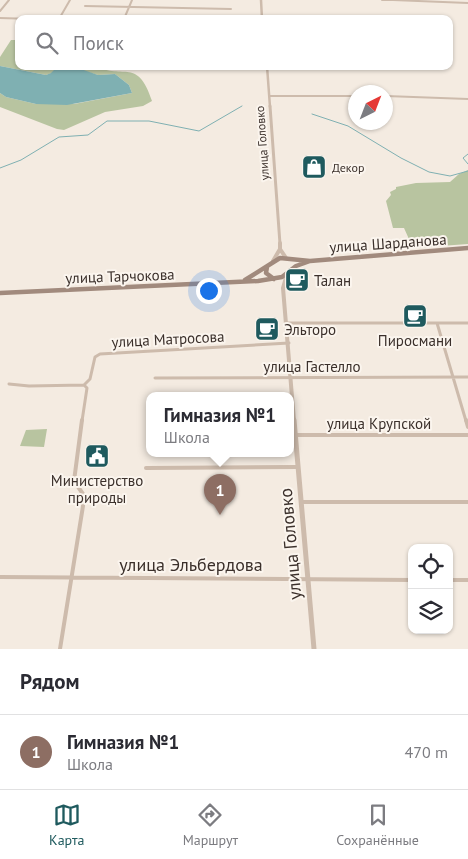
<!DOCTYPE html>
<html lang="ru">
<head>
<meta charset="utf-8">
<style>
  :root { --surface:#fff; --page:#f2f2f3; --text:#2b2b33; --muted:#7c7c81; --line:#e1e1e2; --accent:#1f5a5e }
  body { margin:0; font-family:"PT Sans",sans-serif; background:var(--page); color:var(--text) }
  .controls { position:absolute; right:15px; bottom:15px; display:grid; overflow:hidden; border-radius:10px; box-shadow:0 1px 4px #0004 }
  .controls button { width:45px; height:45px; display:grid; place-items:center; padding:0; border:0; border-bottom:1px solid var(--line); background:var(--surface); color:var(--text); font:25px sans-serif }
  .compass { position:absolute; left:348px; top:85px; width:45px; height:45px; border-radius:50%; background:var(--surface); box-shadow:0 1px 4px #0004; rotate:42deg }
  .you { position:absolute; left:208px; top:290px; width:18px; height:18px; margin:-12px; border:4px solid #fff; border-radius:50%; background:#1a73e8; box-shadow:0 0 0 8px #1a73e833 }
  .badge { display:grid; place-items:center; width:32px; height:32px; border-radius:50%; background:var(--accent); color:#fff; font-size:16px; font-weight:700 }
  .pin { position:absolute; translate:-50% -41px; filter:drop-shadow(0 1px 2px #0008) }
  .pin::after { content:''; position:absolute; top:26px; width:18px; height:15px; background:inherit; clip-path:polygon(0 0,100% 0,50% 100%) }
  .popup { position:absolute; left:146px; top:392px; width:148px; height:65px; box-sizing:border-box; display:grid; place-content:center; border-radius:10px; background:var(--surface); filter:drop-shadow(0 1px 4px #0005); font-size:16px; white-space:nowrap; color:var(--muted) }
  .popup b { font-size:19px; color:var(--text) }
  .popup::after { content:''; position:absolute; left:50%; top:100%; margin-left:-10px; border:10px solid transparent; border-top-color:var(--surface) }
  .list { margin:0; padding:0; list-style:none }
  h2 { display:flex; justify-content:space-between; align-items:center; height:65px; margin:0; padding:0 20px; font-size:21px }
  h2 small { font-size:16px; font-weight:400; color:var(--muted) }
  .list li { display:grid; grid-template-columns:32px 1fr auto; gap:15px; align-items:center; box-sizing:border-box; height:75px; padding:0 20px; border-top:1px solid var(--line) }
  .list b { display:block; font-size:19px; white-space:nowrap }
  .list p { margin:0; font-size:16px; white-space:nowrap; color:var(--muted) }
  .list em { font-size:16px; font-style:normal; color:var(--muted) }
  .icon { flex:none; width:28px; height:28px; fill:none; stroke:currentColor; stroke-width:2; stroke-linecap:round; stroke-linejoin:round }
  .map { position:relative; flex:none; width:468px; height:649px; overflow:hidden }
  .search { position:absolute; background:var(--surface); box-shadow:0 1px 4px #0004; left:15px; right:15px; top:15px; height:55px; display:flex; align-items:center; gap:12px; box-sizing:border-box; padding:0 18px; border-radius:10px; color:var(--muted); font-size:19px }
  .sheet { height:140px; background:var(--surface) }
  nav { display:flex; justify-content:space-around; align-items:center; box-sizing:border-box; height:70px; border-top:1px solid var(--line); background:var(--surface); font-size:14px; color:var(--muted) }
  nav a { display:grid; justify-items:center; gap:2px }
  nav .on { color:var(--accent) }
  .map>svg:first-child { display:block }
</style>
</head>
<body>
<div class="map">
<svg width="468" height="649" viewBox="0 0 468 649">
  <rect width="100%" height="100%" fill="#f4ebe1"/>
  <path fill="#b8c4a0" d="M11,40h8v26h76c29,14 43,-9 57,35l-9,5 -38,6 -41,18 -7,-1 -57,-22v-14l6,4 30,7h38l58,-11 -3,-8 -14,-11 -17,1 -28,-8 -24,8 -46,-9v-9z
    M468,170v74l-55,4 -9,-20h-11l-7,-27 5,-6 -1,-3 6,-3v-2l20,-4 34,-1 9,-8z
    M47,429l-3,18 -24,-1 6,-16z"/>
  <path fill="#7fb0b2" d="M0,66l46,9 5,-2 6,-6 21,1 20,7 17,-1 14,11 3,8 -65,12 -31,-1 -30,-7 -6,-4z"/>
  <g fill="none" stroke-linecap="round" stroke-linejoin="round">
    <path stroke="#7fb0b2" stroke-width="1" d="M312,114l36,12 53,32 28,14 21,4 18,-5
      M468,154l-5,4 5,6
      M0,168l21,-8 38,-23 29,-2 19,-14h42l50,10 43,-25"/>
    <path stroke="#cdbbac" stroke-width="2" d="M382,0h11
      M393,0l75,3
      M85,6l146,3
      M0,11l9,-11
      M0,18l34,1
      M59,19l11,-19
      M124,19l8,-19
      M269,96h87
      M386,96l82,3"/>
    <path stroke="#cdbbac" stroke-width="3" d="M287,323h181
      M437,323l29,98
      M155,378l313,-1
      M9,384l20,2 55,-1 6,-6 5,-22 5,-3 189,-11
      M82,421l5,-33 -3,-3"/>
    <path stroke="#cdbbac" stroke-width="4" d="M466,420l2,7
      M290,435h178
      M146,468l152,-1
      M302,502h166
      M0,577l412,3
      M449,580h19
      M60,649l23,-143v-12l-9,-13 8,-61"/>
    <path stroke="#cdbbac" stroke-width="2.5" d="M261,0l1,19
      M267,66l3,41"/>
    <path stroke="#cdbbac" stroke-width="3" d="M270,106l10,138"/>
    <path stroke="#cdbbac" stroke-width="4" d="M280,243v6l6,9
      M273,261l7,-12
      M287,274l-4,14 11,133"/>
    <path stroke="#cdbbac" stroke-width="5" d="M294,420l20,229"/>
    <path stroke="#a18a7d" stroke-width="4.5" d="M267,267l-1,6 8,6
      M245,280l35,-22 30,3 158,-13
      M0,293l258,-12 24,-4 14,-11 14,-5"/>
  </g>
  <defs>
    <symbol id="shop-square" viewBox="-11 -11 22 22"><rect x="-9" y="-9" width="18" height="18" rx="4" fill="#1f5a5e" stroke="#fbf5ee"/><path d="M-5-2.5h2.3a2.7 3.5 0 0 1 5.4 0H5L5.5 6h-11ZM-1.5-2.5h3a1.5 2.3 0 0 0-3 0Z" fill="#fff"/></symbol>
    <symbol id="cafe-square" viewBox="-11 -11 22 22"><rect x="-9" y="-9" width="18" height="18" rx="4" fill="#1f5a5e" stroke="#fbf5ee"/><path d="M-5.5-4.5H6V0H3Q3 3.5 0 3.5H-2.5Q-5.5 3.5-5.5 0ZM3-3.2v2h1.7v-2ZM-6 4.5H4V6H-6Z" fill="#fff"/></symbol>
    <symbol id="civic-square" viewBox="-11 -11 22 22"><rect x="-9" y="-9" width="18" height="18" rx="4" fill="#1f5a5e" stroke="#fbf5ee"/><path d="M-.6-6.5H3V-4.5H.6V-3L4-1V1h2V6H-6V1h2V-1L-.6-3ZM-1.2 2.5V6h2.4V2.5Z" fill="#fff"/></symbol>
  </defs>
  <g fill-rule="evenodd">
    <use href="#shop-square" x="300" y="153" width="28" height="28"/>
    <use href="#cafe-square" x="283" y="266" width="28" height="28"/>
    <use href="#cafe-square" x="401" y="302" width="28" height="28"/>
    <use href="#cafe-square" x="253" y="315" width="28" height="28"/>
    <use href="#civic-square" x="83" y="442" width="28" height="28"/>
  </g>
  <g text-anchor="middle" dominant-baseline="central" stroke-width="4" stroke-linejoin="round" paint-order="stroke">
    <g font-size="12" fill="#3b302b" stroke="#fbf5ee">
      <text transform="translate(262 143) rotate(-94)">улица Головко</text>
    </g>
    <g font-size="12" fill="#3b302b" stroke="#fbf5ee" text-anchor="start">
      <text x="332" y="167">Декор</text>
    </g>
    <g font-size="15" fill="#3b302b" stroke="#fbf5ee">
      <text transform="translate(388 243) rotate(-4)">улица Шарданова</text>
      <text transform="translate(120 276) rotate(-2)">улица Тарчокова</text>
      <text transform="translate(168 339) rotate(-3)">улица Матросова</text>
      <text x="312" y="366">улица Гастелло</text>
      <text x="379" y="423">улица Крупской</text>
    </g>
    <g font-size="15" fill="#3b302b" stroke="#fbf5ee" text-anchor="start">
      <text x="314" y="280">Талан</text>
      <text x="284" y="329">Эльторо</text>
      <text x="415" y="340" text-anchor="middle">Пиросмани</text>
      <text x="97" y="480" text-anchor="middle">Министерство<tspan x="97" dy="17">природы</tspan></text>
    </g>
    <g font-size="18" fill="#3b302b" stroke="#fbf5ee">
      <text transform="translate(290 544) rotate(-95)">улица Головко</text>
      <text x="191" y="564">улица Эльбердова</text>
    </g>
  </g>
</svg>
<div class="controls">
<button><svg class="icon" aria-label="locate" viewBox="0 0 24 24"><circle cx="12" cy="12" r="6"/><path d="M12 2v4M12 18v4M2 12h4M18 12h4"/></svg></button>
<button><svg class="icon" aria-label="layers" viewBox="0 0 24 24"><path d="M12 4l9 5-9 5-9-5zM3 14l9 5 9-5"/></svg></button>
</div>
<svg class="compass" viewBox="-18 -18 36 36"><path d="M0-13l5 13h-10z" fill="#e53935"/><path d="M0 13l5-13h-10z" fill="#7c7c81"/></svg>
<div class="you"></div>
<div class="pin badge" style="left:220px;top:515px;background:#8d6e63">1</div>
<div class="popup"><b>Гимназия №1</b>Школа</div>
<div class="search"><svg class="icon" aria-label="search" viewBox="0 0 24 24"><circle cx="10" cy="10" r="6"/><path d="M15 15l6 6"/></svg>Поиск</div>
</div>
<section class="sheet">
<h2>Рядом<small></small></h2>
<ul class="list">
<li><span class="badge" style="background:#8d6e63">1</span><div><b>Гимназия №1</b><p>Школа</p></div><em>470 m</em></li>
</ul>
</section>
<nav>
<a class="on"><svg class="icon" aria-label="map" viewBox="0 0 24 24"><path d="M3 6l6-2 6 2 6-2v14l-6 2-6-2-6 2zM9 4v14M15 6v14"/></svg>Карта</a>
<a><svg class="icon" aria-label="directions" viewBox="0 0 24 24"><path d="M12 3l9 9-9 9-9-9zM9 14v-3h6M13 9l2 2-2 2"/></svg>Маршрут</a>
<a><svg class="icon" aria-label="saved" viewBox="0 0 24 24"><path d="M7 4h10v16l-5-4-5 4z"/></svg>Сохранённые</a>
</nav>
</body>
</html>
